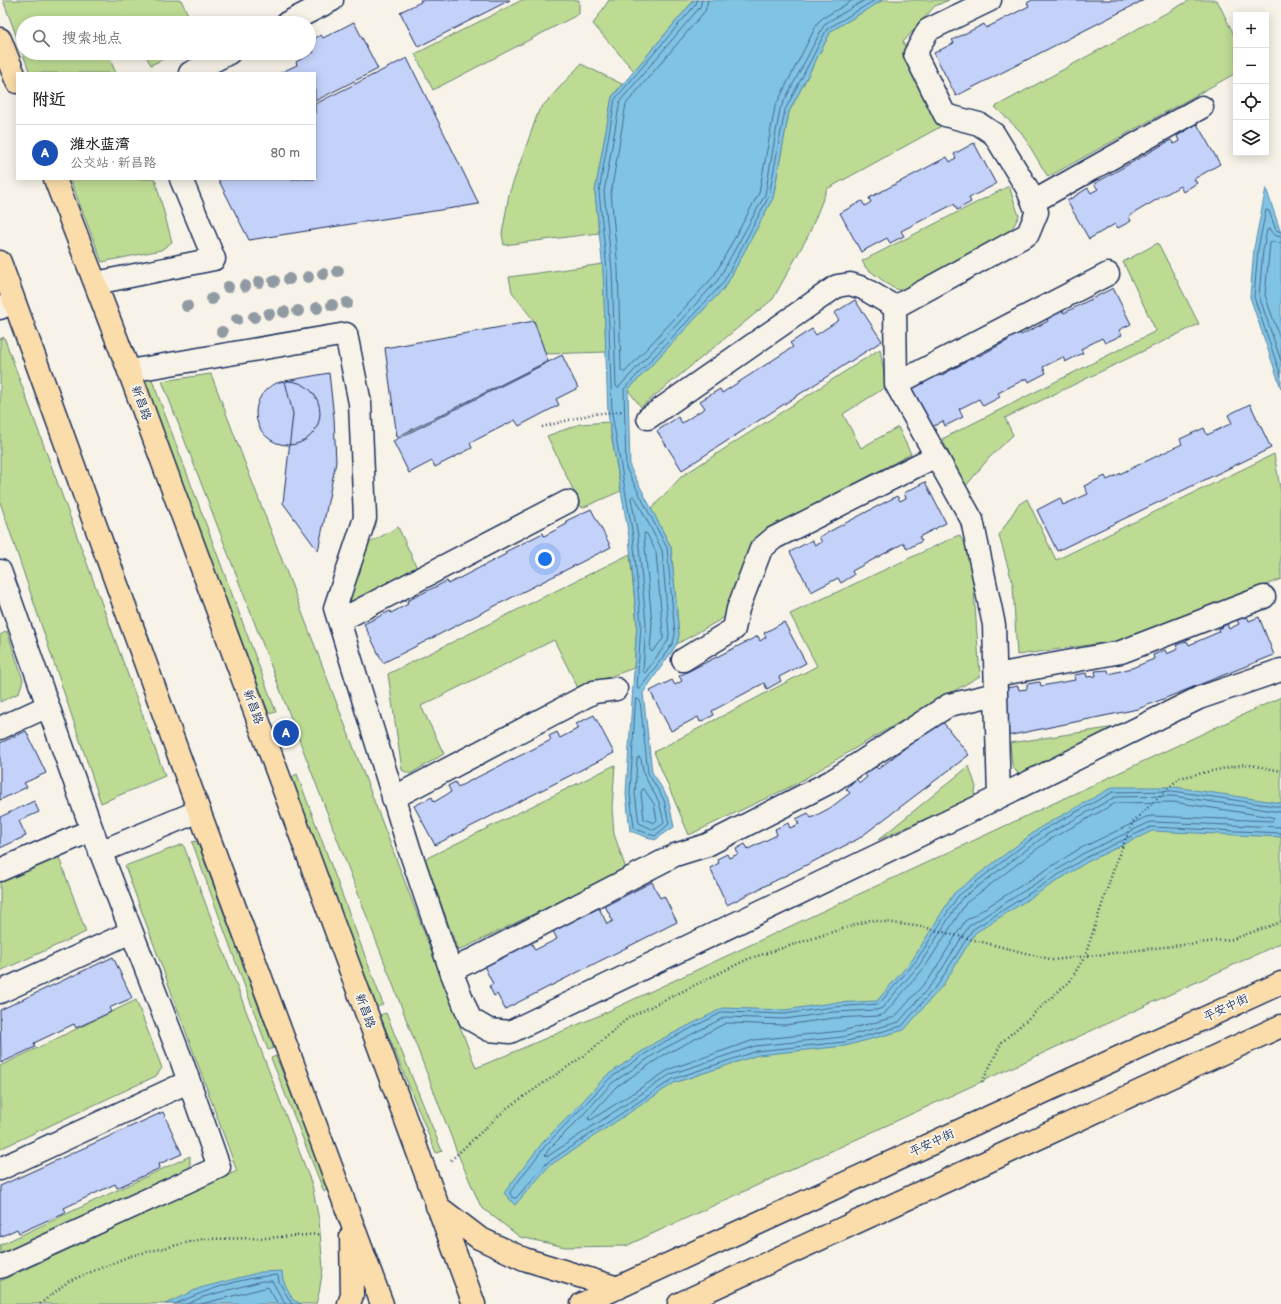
<!DOCTYPE html>
<html lang="zh">
<head>
<meta charset="utf-8">
<style>
  :root { --surface:#fff; --page:#f2f2f2; --text:#222; --muted:#767676; --line:#e0e0e0; --accent:#d1495b }
  body { margin:0; font-family:"Balsamiq Sans","LXGW WenKai TC",sans-serif; background:var(--page); color:var(--text) }
  .controls { position:absolute; right:12px; top:12px; display:grid; overflow:hidden; border-radius:0px; box-shadow:0 2px 10px #0003 }
  .controls button { width:36px; height:36px; display:grid; place-items:center; padding:0; border:0; border-bottom:1px solid var(--line); background:var(--surface); color:var(--text); font:20px sans-serif }
  .you { position:absolute; left:545px; top:559px; width:14px; height:14px; margin:-10px; border:3px solid #fff; border-radius:50%; background:#1a73e8; box-shadow:0 0 0 6px #1a73e833 }
  .badge { display:grid; place-items:center; width:26px; height:26px; border-radius:50%; background:var(--accent); color:#fff; font-size:13px; font-weight:700 }
  .pin { position:absolute; translate:-50% -50%; border:2px solid #fff; box-shadow:0 1px 4px #0006 }
  .list { margin:0; padding:0; list-style:none }
  h2 { display:flex; justify-content:space-between; align-items:center; height:52px; margin:0; padding:0 16px; font-size:17px }
  h2 small { font-size:13px; font-weight:400; color:var(--muted) }
  .list li { display:grid; grid-template-columns:26px 1fr auto; gap:12px; align-items:center; box-sizing:border-box; height:56px; padding:0 16px; border-top:1px solid var(--line) }
  .list b { display:block; font-size:15px; white-space:nowrap }
  .list p { margin:0; font-size:13px; white-space:nowrap; color:var(--muted) }
  .list em { font-size:13px; font-style:normal; color:var(--muted) }
  .icon { flex:none; width:22px; height:22px; fill:none; stroke:currentColor; stroke-width:2; stroke-linecap:round; stroke-linejoin:round }
  .map { position:relative; flex:none; width:1281px; height:1304px; overflow:hidden }
  .search { position:absolute; background:var(--surface); box-shadow:0 2px 10px #0003; left:16px; top:16px; width:300px; height:44px; display:flex; align-items:center; gap:10px; box-sizing:border-box; padding:0 14px; border-radius:22px; color:var(--muted); font-size:15px }
  .panel { position:absolute; background:var(--surface); box-shadow:0 2px 10px #0003; left:16px; top:72px; width:300px; height:108px; border-radius:0px }
  .map>svg:first-child { display:block }
</style>
</head>
<body>
<div class="map">
<svg width="1281" height="1304" viewBox="0 0 1281 1304">
  <rect width="100%" height="100%" fill="#f7f3e8"/>
  <filter id="ink" filterUnits="userSpaceOnUse"><feTurbulence type="fractalNoise" baseFrequency=".025" numOctaves="2"/><feDisplacementMap in="SourceGraphic" scale="8" xChannelSelector="R" yChannelSelector="G"/><feConvolveMatrix kernelMatrix="1 2 1 2 8 2 1 2 1" color-interpolation-filters="sRGB"/></filter>
  <g filter="url(#ink)">
    <path fill="#bddb93" stroke="#6c8578" d="M3,0h178l11,23h-63l-2,-5 -8,5h-96v30h84l9,20h-86z
      M522,0h57v14l-146,76 -18,-36z
      M609,0h85l-60,71 -41,-47z
      M883,0h66l-14,6 -32,36 37,85 -113,62 -18,45 -36,65 -132,108 -13,-17 98,-105 47,-87 16,-86 42,-81z
      M1190,0h27l19,39v34l-188,104 -27,-45 -26,-25z
      M144,53h32l-25,12z
      M581,64l41,20 -10,13 -17,95 4,41 -95,12 -2,-11 7,-40 30,-84z
      M70,179h85l17,63 -11,8 -59,12z
      M1009,186l10,30 -6,11 -17,16 -93,48 -10,-3 -27,-20 -4,-7z
      M1158,243l41,81 -194,94 8,17 -24,23 -24,29 -23,-48 214,-108 -33,-69z
      M603,264l3,88 -61,2 -11,-33 -22,-29 -3,-15z
      M4,337l161,439 -64,27 -101,-301v-163z
      M880,349l6,38 -43,27 18,34 37,-21 13,27 -140,74 -18,13 -28,76 -48,27 2,-9 -8,-88 -20,-38 31,-33z
      M211,374l265,694 122,-52 683,-319v246l-655,303 -61,1 -45,-10 -39,-30 -24,-55 -295,-771z
      M151,377l125,335 -7,2 -125,-334z
      M609,422l12,69 -39,17 -35,-72 33,-12z
      M1274,454l7,39v86l-156,61 -108,15 -4,-70 -14,-50 19,-30 9,-6 29,61z
      M398,527l20,43 -69,35 -3,-9 20,-51z
      M959,535l12,16 9,125 -111,64 -75,45 -105,50 -35,-83 163,-86 -27,-52z
      M630,554l7,70 -3,44 -56,20 -24,-48 -133,66 23,48 -34,20 -8,-4 -14,-96z
      M7,631l16,49 -4,13 -19,9v-67z
      M1129,725l-111,49 -6,-9 -2,-22z
      M615,765l-3,43 2,26 12,35 -168,82 -33,-92z
      M969,766l7,21 -2,10 -96,43z
      M297,774l86,230 -7,4 -86,-230z
      M197,841l77,207 -6,2 -76,-208z
      M183,844l129,341 7,35 4,48 -4,25 -3,11h-316v-23l237,-110 -112,-305z
      M58,855l28,77 -86,39v-90z
      M136,1000l26,68 -6,8 -156,73v-83z
      M386,1013l56,138 -6,2 -56,-138z
      M276,1056l53,132 -5,4 -53,-134z
      M190,1156v13l-190,87v-11z"/>
    <path fill="#81c3e2" stroke="#5888ad" d="M694,0h189l-52,31 -42,81 -16,86 -47,88 -98,104 2,77 41,80 8,88 -2,9 -34,49 9,79 16,26 6,29 -19,13 -25,-9 -4,-37 11,-170 -8,-87 -21,-123 -5,-144 -8,-78 17,-95z
      M1266,188l15,45v155l-31,-91 4,-49z
      M1113,787h61l107,16v34l-129,-6 -65,31 -112,71 -32,52 -39,45 -59,16 -87,9 -84,28 -125,83 -34,39 -11,-12 39,-51 29,-29 34,-37 50,-34 67,-34 62,2 47,-7 45,-2 36,-42 41,-66 87,-66z
      M282,1271l1,9 10,20 9,4h-137l35,-16 61,-16z"/>
    <g fill="none" stroke-linecap="round" stroke-linejoin="round">
      <path stroke="#446a93" stroke-width="1" d="M697,0l-1,4 -81,95 -16,93 8,78 5,144 21,122 8,88 -4,64 2,2 34,-47 2,-9 -8,-86 -41,-80 -2,-79 99,-106 46,-87 16,-86 42,-81 48,-29
        M702,0l-2,7 -80,94 -16,91 8,78 4,116 2,2 100,-108 47,-85 15,-86 43,-82 3,-4 39,-23
        M708,0l-1,5 -2,6 -79,93 -15,89 7,76 3,101 2,2h2l89,-96 45,-83 16,-86 43,-85 5,-4 30,-18
        M1281,232l-5,-2 -7,-19 -3,-1 -8,39 -4,48 27,79
        M1281,237l-7,-2 -5,-6 -2,1 -4,20 -4,46 22,65
        M1281,243l-9,-1 -2,1 -5,52 16,47
        M633,496l2,1 27,53 7,84 -1,7 -23,32 -2,-2 3,-47 -8,-88 -7,-38z
        M645,533l2,1 9,18 7,82v5l-11,13 -2,-2 2,-27 -8,-87z
        M636,699h2l2,2 8,72 16,27 5,24 -14,12 -20,-7 -1,-2 -4,-33z
        M639,757l2,2 3,16 15,27 5,20 -1,2 -9,6 -15,-7 -4,-29 2,-35z
        M644,789l10,15 3,16 -3,3 -10,-4 -3,-26 1,-3z
        M1116,803l57,-1 99,15 2,2 -2,2 -120,-5 -6,1 -67,32 -114,72 -34,55 -36,41 -53,14 -88,9 -84,29 -79,51 -3,-1 1,-2 27,-30 48,-32 62,-32 59,2 49,-7 44,-2 6,-2 41,-47 41,-64 83,-63z
        M1281,807l-108,-16 -60,1 -70,38 -85,66 -42,65 -37,43 -46,3 -48,7 -62,-2 -65,33 -49,34 -34,36 -29,30 -36,47v2l3,4h3l31,-35 126,-84 84,-28 87,-9 58,-16 37,-43 33,-53 113,-72 66,-31 130,6
        M1281,812l-108,-16 -58,1 -69,38 -85,64 -41,65 -38,44 -5,2 -44,2 -48,7 -60,-2 -64,33 -49,33 -33,36 -29,29 -5,7 3,1 123,-82 84,-28 88,-9 56,-15 36,-42 34,-54 113,-72 66,-31 4,-1 129,5
        M175,1304c31,-14 68,-27 102,-29l1,1 1,6 13,22
        M187,1304l16,-7 59,-16h10l13,23
        M201,1304l67,-17 10,17"/>
    </g>
    <path fill="#c4d1f8" stroke="#1b2f5e" d="M420,0h90l-92,47 -18,-35 21,-10z
      M1032,0h112l-188,96 -22,-43 20,-10 -2,-3 32,-16 2,4 43,-22 -2,-3z
      M354,22l24,47 -63,32v-28h-35l17,-8 -1,-3 18,-10 -5,-11 12,-6 2,3z
      M407,58l72,146 -230,36 -31,-61h97v-75z
      M1197,124l23,40 -26,15 3,4 -14,9 -3,-6 -51,30 2,5 -13,7 -3,-4 -26,15 -22,-38 21,-13 3,5 7,-4 -4,-5 77,-44 3,4 5,-3 -2,-5z
      M974,143l22,41 -27,14 2,4 -14,8 -3,-6 -53,27 3,5 -14,7 -3,-5 -26,14 -21,-39 22,-12 3,5 6,-4 -2,-4 78,-41 3,5 6,-4 -2,-4z
      M1113,288l18,36 -12,6 3,5 -17,8 -3,-5 -21,11 2,4 -18,9 -2,-5 -20,10 3,6 -17,9 -2,-4 -29,15 2,4 -17,9 -4,-7 -20,10 4,8 -18,9 -2,-5 -11,6 -20,-38 13,-7 -3,-4 15,-8 3,6 26,-14 -3,-5 13,-7 3,6 30,-16 -3,-5 12,-6 3,6 27,-14 -2,-6 15,-8 3,6z
      M855,300l27,41 -200,129 -25,-39 21,-14 4,6 23,-15 -5,-7 20,-12 2,4 71,-46 -3,-4 22,-14 4,6 23,-15 -5,-7z
      M534,321l14,40 -151,76 -12,-89z
      M562,355l16,33 -22,11 3,6 -40,21 -4,-6 -45,23 2,5 -37,19 -3,-6 -23,12 -16,-32z
      M329,373l5,45 2,44 -18,89 -35,-48 10,-89 -8,-33z
      M256 413a32 32 0 1 1 64 0a32 32 0 1 1-64 0Z
      M1250,404l21,44 -214,103 -20,-41 23,-12 3,7 25,-11 -4,-8 21,-10 2,4 75,-36 -2,-5 24,-11 3,7 25,-12 -4,-8z
      M925,482l21,41 -27,14 3,4 -15,8 -3,-6 -52,28 2,4 -13,8 -3,-5 -27,14 -21,-40 22,-12 3,5 7,-3 -3,-5 78,-41 3,5 6,-3 -2,-5z
      M591,509l20,38 -228,116 -19,-39 26,-13 1,2 17,-9 -1,-3 40,-20 1,3 58,-30 -1,-2 38,-19 1,3 23,-12 -1,-3z
      M1247,616l2,5 10,-4 15,38 -136,54 -131,27 -7,-42 7,-1 -1,-5 12,-2 1,4 8,-1v-5l13,-2 1,4 34,-6 -1,-5 12,-2 1,4 9,-1 -1,-5 13,-1 1,4 23,-6 22,-9 -1,-4 12,-5 2,4 11,-5 -2,-4 11,-4 2,4 30,-13 -1,-3 9,-5 2,5 10,-5 -2,-4z
      M784,622l22,41 -27,14 2,4 -14,8 -3,-6 -52,28 2,4 -14,7 -2,-5 -27,14 -21,-40 22,-11 3,5 7,-4 -3,-5 79,-40 2,5 6,-4 -2,-4z
      M594,715l20,38 -179,92 -21,-39 18,-9 2,5 17,-10 -3,-6 7,-4 3,5 93,-47 -2,-4 8,-4 3,6 19,-10 -3,-4z
      M942,721l27,34 -111,84 -131,66 -17,-37 9,-5 -2,-4 10,-5 2,4 9,-4 -2,-5 9,-5 3,5 29,-14 -2,-6 13,-6 2,5 9,-4 -3,-5 12,-6 3,5 19,-10 20,-15 -4,-4 10,-10 4,4 7,-6 -3,-4 10,-8 4,4 27,-21 -3,-3 10,-8 3,4z
      M26,731l20,42 -22,10 3,4 -27,13v-57z
      M34,801l5,11 -20,9 7,15 -26,12v-31z
      M652,882l8,16 4,-2 13,26 -172,87 -8,-15 -3,2 -5,-10 4,-2 -9,-18 47,-24 4,8 22,-11 -4,-8 46,-23 8,16 6,-3 -8,-15z
      M113,957l19,41 -23,10 2,4 -35,16 -2,-4 -40,19 1,4 -34,16 -1,-53z
      M163,1112l19,42 -23,10 1,4 -43,20 -2,-4 -51,24 2,4 -47,21 -2,-4 -17,8v-51z"/>
    <g fill="none" stroke-linecap="round" stroke-linejoin="round">
      <defs>
        <path id="minor" d="M990,0l-62,30 -13,24 30,61 34,9 15,10 33,54 10,24 -9,22 -133,73 1,77 76,136 22,105 5,172
          M287,23l45,-23
          M190,73l39,-20
          M1033,202l169,-95
          M96,283l118,-24 -33,-80
          M0,308l14,-6
          M129,371l217,-37 14,69 5,115 -30,90 74,240 42,123 19,48 19,11 21,2 489,-235 200,-99 82,-28
          M896,384l212,-110
          M648,418l189,-132 13,-2 13,4 32,19
          M0,571l92,259 89,229 38,108 -219,100
          M339,621l228,-119
          M683,660l51,-31 4,-20 23,-60 13,-11 162,-82
          M996,675l125,-23 143,-55
          M0,728l48,-22
          M393,798l201,-106 22,-3
          M100,852l99,-41
          M0,870l92,-40
          M451,971l224,-116 32,-10 125,-64 117,-76 47,-11
          M0,992l131,-60
          M0,1169l188,-87"/>
        <path id="major" d="M0,39l17,43
          M55,179l74,192 345,933
          M0,262l199,549 183,493
          M437,1206l42,32 45,21 94,29
          M349,1304l3,-9 -1,-59
          M582,1304l699,-321
          M679,1304l602,-278"/>
      </defs>
      <use href="#minor" stroke="#1b2f5e" stroke-width="25"/>
      <use href="#major" stroke="#1b2f5e" stroke-width="25"/>
      <path stroke="#1b2f5e" stroke-width="2.5" stroke-dasharray="1 3" stroke-linecap="butt" d="M542,427l50,-13 32,-3
        M982,1082l20,-40 68,-61 15,-25 32,-97 16,-37 46,-44 66,-14 36,7
        M451,1160l56,-52 81,-55 40,-35 120,-59 122,-39 53,7 130,33 180,-21 48,-17
        M40,1304l29,-23 61,-25 73,-17 62,-1 56,-4"/>
      <use href="#minor" stroke="#f7f3e8" stroke-width="22"/>
      <use href="#major" stroke="#faddab" stroke-width="22"/>
    </g>
    <g fill="#909aa2">
      <circle cx="338" cy="271" r="6"/>
      <circle cx="323" cy="274" r="6"/>
      <circle cx="308" cy="277" r="6"/>
      <circle cx="289" cy="279" r="6"/>
      <circle cx="274" cy="281" r="6"/>
      <circle cx="259" cy="282" r="6"/>
      <circle cx="245" cy="286" r="6"/>
      <circle cx="228" cy="287" r="6"/>
      <circle cx="212" cy="299" r="6"/>
      <circle cx="347" cy="303" r="6"/>
      <circle cx="332" cy="305" r="6"/>
      <circle cx="187" cy="306" r="6"/>
      <circle cx="317" cy="308" r="6"/>
      <circle cx="298" cy="311" r="6"/>
      <circle cx="284" cy="312" r="6"/>
      <circle cx="269" cy="314" r="6"/>
      <circle cx="254" cy="317" r="6"/>
      <circle cx="237" cy="319" r="6"/>
      <circle cx="222" cy="332" r="6"/>
    </g>
  </g>
  <g text-anchor="middle" dominant-baseline="central" stroke-width="4" stroke-linejoin="round" paint-order="stroke">
    <g font-size="12" fill="#1b2f5e" stroke="#f7f3e8">
      <text transform="translate(141 403) rotate(70)">新昌路</text>
      <text transform="translate(253 707) rotate(70)">新昌路</text>
      <text transform="translate(1226 1008) rotate(-25)">平安中街</text>
      <text transform="translate(365 1011) rotate(70)">新昌路</text>
      <text transform="translate(932 1143) rotate(-25)">平安中街</text>
    </g>
  </g>
</svg>
<div class="controls">
<button>+</button>
<button>−</button>
<button><svg class="icon" aria-label="locate" viewBox="0 0 24 24"><circle cx="12" cy="12" r="6"/><path d="M12 2v4M12 18v4M2 12h4M18 12h4"/></svg></button>
<button><svg class="icon" aria-label="layers" viewBox="0 0 24 24"><path d="M12 4l9 5-9 5-9-5zM3 14l9 5 9-5"/></svg></button>
</div>
<div class="you"></div>
<div class="pin badge" style="left:286px;top:733px;background:#1a4fb4">A</div>
<div class="search"><svg class="icon" aria-label="search" viewBox="0 0 24 24"><circle cx="10" cy="10" r="6"/><path d="M15 15l6 6"/></svg>搜索地点</div>
<section class="panel">
<h2>附近<small></small></h2>
<ul class="list">
<li><span class="badge" style="background:#1a4fb4">A</span><div><b>潍水蓝湾</b><p>公交站 · 新昌路</p></div><em>80 m</em></li>
</ul>
</section>
</div>
</body>
</html>
